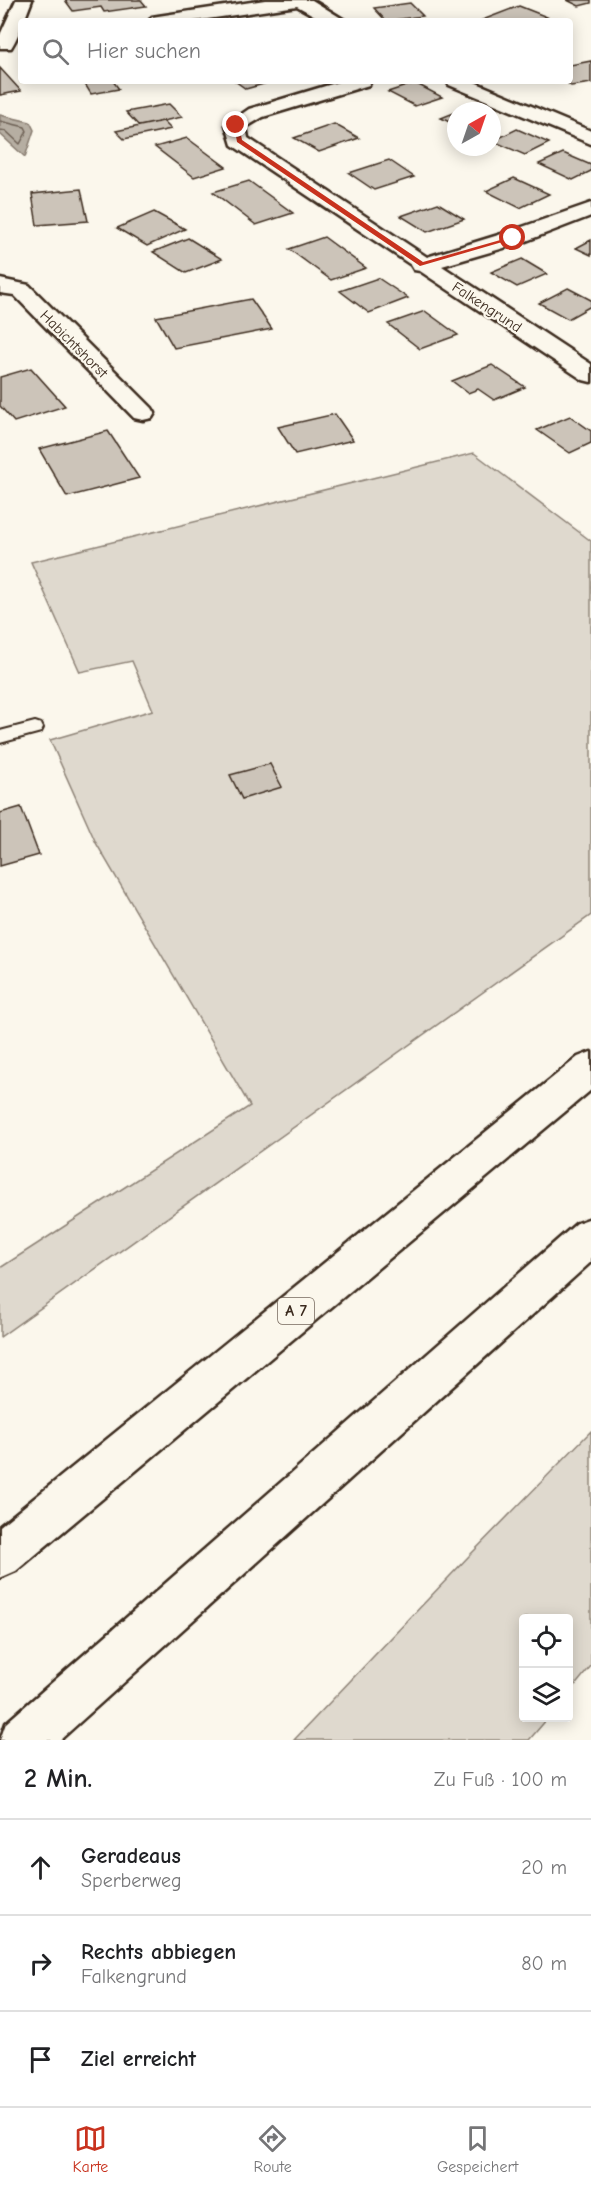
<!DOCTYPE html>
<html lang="de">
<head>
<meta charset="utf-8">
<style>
  :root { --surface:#fff; --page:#f6f6f6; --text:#202124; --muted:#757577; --line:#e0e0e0; --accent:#c8321e }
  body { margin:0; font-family:"Comic Neue",sans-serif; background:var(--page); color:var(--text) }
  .controls { position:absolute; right:18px; bottom:18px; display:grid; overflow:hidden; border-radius:6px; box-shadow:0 3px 15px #0003 }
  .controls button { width:54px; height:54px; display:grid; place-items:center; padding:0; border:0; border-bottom:2px solid var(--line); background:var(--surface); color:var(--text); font:30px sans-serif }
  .compass { position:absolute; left:447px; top:102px; width:54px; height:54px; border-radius:50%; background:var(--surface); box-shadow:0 3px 15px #0003; rotate:40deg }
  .stop { position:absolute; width:18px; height:18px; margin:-14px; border:4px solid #c8321e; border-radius:50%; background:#fff }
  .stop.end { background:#c8321e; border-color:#fff; box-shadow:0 2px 6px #0008 }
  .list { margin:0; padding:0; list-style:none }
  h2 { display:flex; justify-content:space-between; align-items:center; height:78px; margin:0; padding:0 24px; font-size:26px }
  h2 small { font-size:20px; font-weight:400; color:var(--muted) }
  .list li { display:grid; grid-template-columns:39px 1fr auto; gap:18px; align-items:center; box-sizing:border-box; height:96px; padding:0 24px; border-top:2px solid var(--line) }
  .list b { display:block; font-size:22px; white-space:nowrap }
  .list p { margin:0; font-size:20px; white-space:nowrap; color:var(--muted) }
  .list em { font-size:20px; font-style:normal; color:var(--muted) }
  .icon { flex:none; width:33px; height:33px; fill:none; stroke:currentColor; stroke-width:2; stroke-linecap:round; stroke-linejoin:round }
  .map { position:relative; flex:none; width:591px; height:1740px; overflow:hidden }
  .search { position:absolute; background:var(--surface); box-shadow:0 3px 15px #0003; left:18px; right:18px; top:18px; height:66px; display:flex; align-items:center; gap:15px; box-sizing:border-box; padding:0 21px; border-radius:6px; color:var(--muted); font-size:22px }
  .sheet { height:366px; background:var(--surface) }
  nav { display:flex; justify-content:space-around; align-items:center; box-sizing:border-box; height:84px; border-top:2px solid var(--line); background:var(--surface); font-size:16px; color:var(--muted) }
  nav a { display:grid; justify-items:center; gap:3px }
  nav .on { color:var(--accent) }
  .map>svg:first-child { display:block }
</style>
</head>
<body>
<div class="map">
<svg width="591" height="1740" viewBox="0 0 591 1740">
  <rect width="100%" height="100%" fill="#fbf7ec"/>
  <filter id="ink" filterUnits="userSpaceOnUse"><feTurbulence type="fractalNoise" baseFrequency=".0167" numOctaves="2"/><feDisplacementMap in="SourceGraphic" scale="12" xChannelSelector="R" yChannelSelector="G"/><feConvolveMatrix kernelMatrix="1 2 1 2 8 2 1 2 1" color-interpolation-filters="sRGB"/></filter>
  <g filter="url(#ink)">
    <path fill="#dfd9ce" stroke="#8d8276" stroke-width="1.5" d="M474,453l117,88v374l-591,422v-69l250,-162 -154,-263 -46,-103 103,-30 -21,-49 -52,11 -49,-110z
      M591,1431v235l-22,27 -1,-75h-44v100h24l-19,22h-235l175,-184z"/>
    <path fill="#b6aea2" stroke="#85796d" stroke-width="1.5" d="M0,115l30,7 4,8 -9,27 -25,-23z"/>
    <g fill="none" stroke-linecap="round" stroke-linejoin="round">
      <path stroke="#6c5f53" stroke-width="1.5" d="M0,121l25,6 2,4 -7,13 -14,-13 -6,-1"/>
    </g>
    <path fill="#ccc4b9" stroke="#3b2a1e" stroke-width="1.5" d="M65,0h76l5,6 -42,6 -3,-5 -28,4z
      M567,0h24v3l-12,3z
      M410,3l13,13 -37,5 -12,-13z
      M519,6l28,11 -10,4h-57z
      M591,61v22l-20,3 -7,-5h6v-16z
      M0,68l21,23 -21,4z
      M83,81h30l6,8 -28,5z
      M235,81h39l-28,8z
      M415,83l27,14 -27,9 -27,-14z
      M169,104l13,13 -43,9 -13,-14z
      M456,112v13l-15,-7z
      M163,121l8,8 -47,10 -8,-8z
      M334,124l25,14 -40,14 -25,-14z
      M517,129l32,14 -24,12 -32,-14z
      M187,138l39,29 -32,10 -39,-30z
      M563,153l28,12v6l-18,9 -34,-16z
      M389,160l25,17 -40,13 -25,-17z
      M514,178l35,16 -29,14 -34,-17z
      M249,181l44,32 -37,12 -43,-33z
      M81,189l7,32 -51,4 -5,-31z
      M438,203l26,16 -37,13 -26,-16z
      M154,212l31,17 -38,17 -30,-18z
      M324,237l42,31 -35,12 -42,-31z
      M188,238l34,21 -36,14 -33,-21z
      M591,240v15l-15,-7z
      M522,259l25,15 -30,13 -26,-15z
      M378,278l30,20 -39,15 -29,-22z
      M568,288l23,12v6l-23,13 -29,-16z
      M251,299l21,30 -98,19 -18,-31z
      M425,311l33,24 -38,14 -32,-25z
      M492,365l33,22 -31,13 -16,-11 -10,4 -16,-12z
      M31,368l34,38 -51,16 -14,-16v-29z
      M335,414l18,26 -58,14 -17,-27z
      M570,416l21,15v12l-21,10 -33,-23z
      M108,431l31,47 -72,19 -28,-48z
      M270,764l12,23 -40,12 -12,-24z
      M21,807l18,48 -39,11v-53z"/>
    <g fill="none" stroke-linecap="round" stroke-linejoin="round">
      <defs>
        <path id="service" d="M35,722l6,2 2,4 -2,4 -41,11v-12z"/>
        <path id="minor" d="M16,0h16l-8,21h-3c0,9 -5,19 -10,27h-11v-13z
          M265,0h47l34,21h-22l-27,-15 -104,15h-44l3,-4 6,-1z
          M342,81h29l-2,4 -106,32 -17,10 2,11 179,119 78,-24 86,-30v13l-70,27 -79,23 149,98v18l-8,-2 -163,-109 -6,-1 -3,-5 -179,-120 -6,-20 23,-16z
          M447,81h25l119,50v13l-142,-59z
          M0,279l29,6 123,123 3,5 -3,5 -9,2 -9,-2 -120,-123 -14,-2z"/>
        <path id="motorway" d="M591,1052v38l-575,481 -16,7v-52l578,-469z
          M591,1218v44l-531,478h-60l6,-17 571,-500z"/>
      </defs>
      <use href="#service" stroke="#3b2a1e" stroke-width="4"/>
      <use href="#minor" stroke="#3b2a1e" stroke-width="5"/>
      <use href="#motorway" stroke="#3b2a1e" stroke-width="5"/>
      <use href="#service" fill="#fbf7ec" fill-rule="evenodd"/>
      <use href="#minor" fill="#fbf7ec" fill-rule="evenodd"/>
      <use href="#motorway" fill="#fbf7ec" fill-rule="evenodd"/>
    </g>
  </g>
  <path fill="#c8321e" d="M234,124l5,1 3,15 181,122 88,-25 5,1 -96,28 -183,-124z"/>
  <g text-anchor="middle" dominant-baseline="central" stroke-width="4.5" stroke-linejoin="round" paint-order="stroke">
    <g font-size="15" fill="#3b2a1e" stroke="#fbf7ec">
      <text transform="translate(487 307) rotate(33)">Falkengrund</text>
      <text transform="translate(74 344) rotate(45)">Habichtshorst</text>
    </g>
    <rect fill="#fbf7ec" stroke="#75685c" stroke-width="1.5" x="278" y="1298" width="36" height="26" rx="4.5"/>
    <g font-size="16" font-weight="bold" fill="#3b2a1e">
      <text x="296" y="1311">A 7</text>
    </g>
  </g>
</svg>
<div class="controls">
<button><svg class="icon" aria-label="locate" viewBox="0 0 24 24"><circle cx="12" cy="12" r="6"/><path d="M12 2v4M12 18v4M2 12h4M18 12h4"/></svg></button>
<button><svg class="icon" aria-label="layers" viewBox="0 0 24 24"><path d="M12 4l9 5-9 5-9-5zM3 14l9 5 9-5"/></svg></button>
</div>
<svg class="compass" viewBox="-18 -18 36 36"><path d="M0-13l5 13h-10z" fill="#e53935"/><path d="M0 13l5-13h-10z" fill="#757577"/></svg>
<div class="stop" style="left:513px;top:238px"></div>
<div class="stop end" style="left:236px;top:125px"></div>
<div class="search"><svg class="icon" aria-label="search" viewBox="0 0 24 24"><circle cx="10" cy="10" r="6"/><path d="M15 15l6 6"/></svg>Hier suchen</div>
</div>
<section class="sheet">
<h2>2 Min.<small>Zu Fuß · 100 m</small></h2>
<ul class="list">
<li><svg class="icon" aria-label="ahead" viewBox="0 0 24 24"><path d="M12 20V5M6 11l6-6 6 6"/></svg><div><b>Geradeaus</b><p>Sperberweg</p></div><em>20 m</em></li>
<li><svg class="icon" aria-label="right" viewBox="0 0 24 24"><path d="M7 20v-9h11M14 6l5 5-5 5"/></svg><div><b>Rechts abbiegen</b><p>Falkengrund</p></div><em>80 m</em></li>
<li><svg class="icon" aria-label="arrive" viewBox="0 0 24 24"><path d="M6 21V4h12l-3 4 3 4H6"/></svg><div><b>Ziel erreicht</b></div></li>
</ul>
</section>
<nav>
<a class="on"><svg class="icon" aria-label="map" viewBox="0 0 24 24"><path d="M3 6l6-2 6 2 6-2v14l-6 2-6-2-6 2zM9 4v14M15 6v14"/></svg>Karte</a>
<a><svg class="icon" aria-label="directions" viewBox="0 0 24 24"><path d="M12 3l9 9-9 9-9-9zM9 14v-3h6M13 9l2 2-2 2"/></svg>Route</a>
<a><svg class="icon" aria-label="saved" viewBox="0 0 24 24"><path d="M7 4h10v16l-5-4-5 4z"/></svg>Gespeichert</a>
</nav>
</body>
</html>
